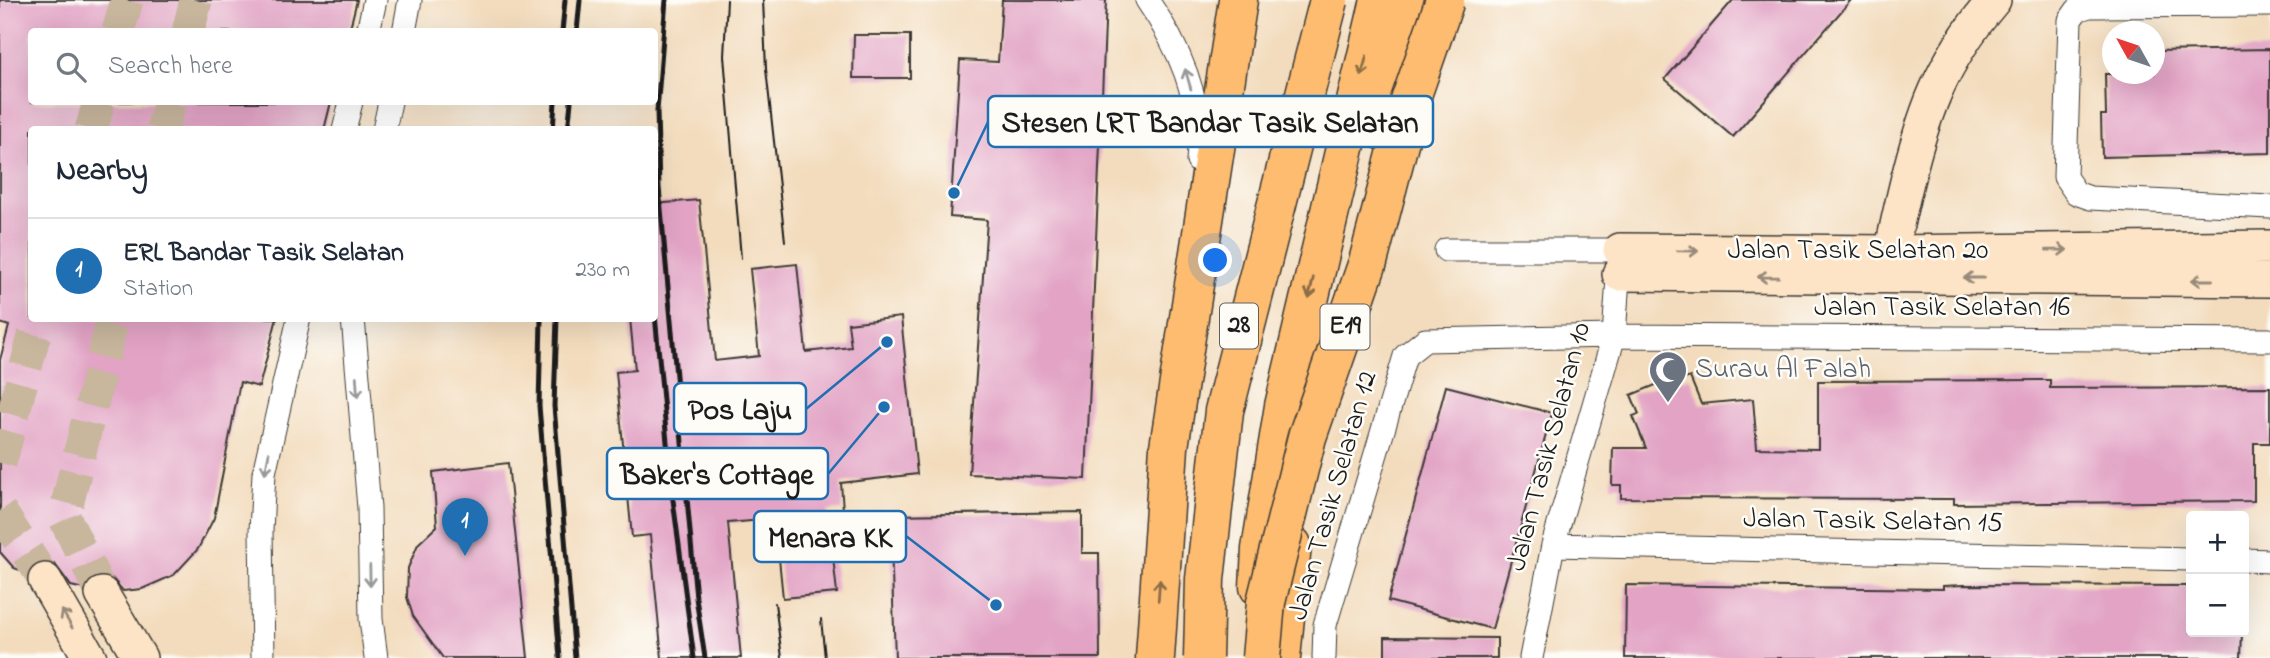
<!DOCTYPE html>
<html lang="en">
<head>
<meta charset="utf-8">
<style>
  :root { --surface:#fff; --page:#f2f2f3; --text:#1f2937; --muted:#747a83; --line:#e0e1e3; --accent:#1f6fb2 }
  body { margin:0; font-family:"Indie Flower",sans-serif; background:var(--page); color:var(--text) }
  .controls { position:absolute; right:21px; bottom:21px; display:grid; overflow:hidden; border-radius:7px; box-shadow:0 7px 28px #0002 }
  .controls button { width:63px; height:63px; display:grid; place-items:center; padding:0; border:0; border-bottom:2px solid var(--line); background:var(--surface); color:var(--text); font:35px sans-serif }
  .compass { position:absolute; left:2102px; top:21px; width:63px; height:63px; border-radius:50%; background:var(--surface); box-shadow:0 7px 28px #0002; rotate:310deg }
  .you { position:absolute; left:1216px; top:261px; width:24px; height:24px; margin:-18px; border:5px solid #fff; border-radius:50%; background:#1a73e8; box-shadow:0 0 0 10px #1a73e833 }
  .badge { display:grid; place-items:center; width:46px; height:46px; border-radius:50%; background:var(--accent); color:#fff; font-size:23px; font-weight:700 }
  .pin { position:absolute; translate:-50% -58px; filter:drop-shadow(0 2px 4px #0008) }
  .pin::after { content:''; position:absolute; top:37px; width:24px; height:21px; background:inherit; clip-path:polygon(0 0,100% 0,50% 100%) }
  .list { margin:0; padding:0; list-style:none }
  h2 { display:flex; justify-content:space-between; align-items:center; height:91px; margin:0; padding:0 28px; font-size:30px }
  h2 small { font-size:23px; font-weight:400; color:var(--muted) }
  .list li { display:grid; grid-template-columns:46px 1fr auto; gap:21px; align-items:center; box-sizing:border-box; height:105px; padding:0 28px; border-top:2px solid var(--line) }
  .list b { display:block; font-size:26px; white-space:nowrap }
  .list p { margin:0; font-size:23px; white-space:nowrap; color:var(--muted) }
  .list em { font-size:23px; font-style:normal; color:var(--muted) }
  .icon { flex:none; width:38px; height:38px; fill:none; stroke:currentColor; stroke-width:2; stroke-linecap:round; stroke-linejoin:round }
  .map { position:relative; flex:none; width:2270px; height:658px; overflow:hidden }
  .search { position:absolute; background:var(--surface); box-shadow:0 7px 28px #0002; left:28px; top:28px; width:630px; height:77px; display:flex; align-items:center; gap:18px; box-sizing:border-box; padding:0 24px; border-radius:7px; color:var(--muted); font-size:26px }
  .panel { position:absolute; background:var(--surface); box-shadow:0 7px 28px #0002; left:28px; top:126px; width:630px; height:196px; border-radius:7px }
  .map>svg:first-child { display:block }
</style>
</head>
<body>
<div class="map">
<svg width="2270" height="658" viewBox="0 0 2270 658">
  <rect width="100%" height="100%" fill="#fdfcf7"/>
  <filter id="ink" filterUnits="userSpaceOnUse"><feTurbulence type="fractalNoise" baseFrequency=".0143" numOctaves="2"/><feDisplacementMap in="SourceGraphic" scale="14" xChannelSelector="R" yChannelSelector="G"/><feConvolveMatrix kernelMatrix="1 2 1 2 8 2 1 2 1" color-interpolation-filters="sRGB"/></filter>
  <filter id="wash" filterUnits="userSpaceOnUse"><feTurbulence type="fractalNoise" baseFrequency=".00686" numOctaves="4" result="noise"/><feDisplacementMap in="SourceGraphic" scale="28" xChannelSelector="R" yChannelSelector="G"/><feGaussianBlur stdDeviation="1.57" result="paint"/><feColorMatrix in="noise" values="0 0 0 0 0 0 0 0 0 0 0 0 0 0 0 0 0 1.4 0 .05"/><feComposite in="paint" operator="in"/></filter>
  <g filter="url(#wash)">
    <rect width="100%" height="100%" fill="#f3dcbd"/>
    <g id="blocks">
      <path fill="#e2a3c5" d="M0,0h357l-8,32h-317v70h299l-7,28h-292v188h245l-18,69 -19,-5 -26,136 -16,31 -24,26 -32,14 -19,2 -11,-13 -10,-3 -10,3 -8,11 -13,-3 -17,-23h-18l-8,10 -14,-5 -14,-16v-192l9,-34 -9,-3z
        M1002,0h104l-20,479 -117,-5 18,-254 -37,-3 10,-157 38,2z
        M1733,0h118l-118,137 -68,-58z
        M854,35h56v43h-57z
        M2270,49v104l-168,4 -1,-42h5l-1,-41h49v-23z
        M699,200l16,161 44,-5 -9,-87 47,-5 9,88 45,-5 -3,-24 53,-6 16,157 -76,9 2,27 -15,1 9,82 -54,5 -8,-79 -47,4 13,135h-79l-12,-123 -18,2 -16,-165 19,-2 -5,-52h24v-114z
        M1675,377l2,5 13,-5 11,27 52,-5 4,49 61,1v-68l232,-1v8l220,-1v56h-16v58l-300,3v-5l-333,-1v-13h-9l1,-37h33l-13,-32 6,-2 -8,-19z
        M1446,386l106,27 -60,216 -104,-28z
        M508,463l20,195h-85l-30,-42 -6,-19 1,-29 10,-24 19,-18 -4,-54z
        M1082,512v41h17l1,105h-205l-5,-143z
        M1626,585l317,4v-3l21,-1 227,1v46h51l-1,26h-616z
        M1385,637l112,1v20h-112z"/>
    </g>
  </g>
  <g filter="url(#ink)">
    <use href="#blocks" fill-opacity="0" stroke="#3c3934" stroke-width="2"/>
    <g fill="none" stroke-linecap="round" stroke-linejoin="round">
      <path stroke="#c8b69d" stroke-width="33" stroke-dasharray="33 17" stroke-linecap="butt" d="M118,32l9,-32
        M188,32l8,-32
        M91,130l8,-28
        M162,130l8,-28
        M0,463l39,-145
        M0,511l45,69
        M102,594l-38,-77 49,-199"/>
      <defs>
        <path id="street" d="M1147,0c33,48 57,102 51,161
          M2270,5l-181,1 -12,4 -7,10 -5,157 11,16 14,5 180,9
          M368,32l7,-32
          M404,32l6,-32
          M344,130l7,-28
          M384,130l6,-28
          M1446,250h174l-6,86 -61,209 -22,113
          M353,318l16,190 2,111 5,39
          M1553,545l638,14
          M2244,560l26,1
          M263,658l-2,-127 3,-58 35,-155
          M1324,658l1,-33 80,-269 20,-16 189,-4 656,4"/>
        <path id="secondary" d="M1620,250l271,2 379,-5
          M1619,274l651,6
          M1890,274c1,-28 8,-53 14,-80 19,-81 36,-130 90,-194
          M45,580l45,78
          M102,594l38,64"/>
        <path id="highway" d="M1384,131l33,-131
          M1259,587l2,-38 23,-143 96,-406
          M1155,658l14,-211 69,-447
          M1281,658l11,-113"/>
      </defs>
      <use href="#street" stroke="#3c3934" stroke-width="25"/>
      <use href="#secondary" stroke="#3c3934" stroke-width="36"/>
      <use href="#highway" stroke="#3c3934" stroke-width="41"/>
      <use href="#street" stroke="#fff" stroke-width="23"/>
      <use href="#secondary" stroke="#fee4c6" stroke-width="33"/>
      <use href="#highway" stroke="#fdbc70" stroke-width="38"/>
      <path stroke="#1c1c1c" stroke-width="2" d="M727,0l-3,56 17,202
        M763,0l3,69 19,172
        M775,603l7,55
        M821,619l4,39"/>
      <path stroke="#1c1c1c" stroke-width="5" d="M666,0l-9,111 2,76 37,411 9,60
        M562,32l3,-32
        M577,32l3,-32
        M553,130l2,-28
        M568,130l3,-28
        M654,304l17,181 23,173
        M541,318l-2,88 21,252
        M557,318l-3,88 21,252"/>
      <defs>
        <path id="highway-bridge" d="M1203,658l2,-79 19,-168 105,-411
          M1261,658l5,-56 41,-165 61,-175 42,-161 35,-101"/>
      </defs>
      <use href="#highway-bridge" stroke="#3c3934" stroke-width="41" stroke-linecap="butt"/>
      <use href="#highway-bridge" stroke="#fdbc70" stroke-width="38"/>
    </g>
    <defs><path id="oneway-shaft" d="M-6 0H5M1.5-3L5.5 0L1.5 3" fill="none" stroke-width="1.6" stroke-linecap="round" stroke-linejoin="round" transform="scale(1.75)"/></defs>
    <g stroke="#8c6c46">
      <use href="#oneway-shaft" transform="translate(1364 66) rotate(104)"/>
      <use href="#oneway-shaft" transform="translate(1311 288) rotate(103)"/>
      <use href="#oneway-shaft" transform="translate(1159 590) rotate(-86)"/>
    </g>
    <g stroke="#999">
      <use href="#oneway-shaft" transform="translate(1188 79) rotate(-106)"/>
      <use href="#oneway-shaft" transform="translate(357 387) rotate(86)"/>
      <use href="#oneway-shaft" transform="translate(267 463) rotate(101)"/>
      <use href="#oneway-shaft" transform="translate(370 576) rotate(89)"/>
    </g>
    <g stroke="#988a7a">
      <use href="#oneway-shaft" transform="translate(2057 250) rotate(-1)"/>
      <use href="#oneway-shaft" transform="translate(1688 251) rotate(1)"/>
      <use href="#oneway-shaft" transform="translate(1768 277) rotate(-179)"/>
      <use href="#oneway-shaft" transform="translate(1974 278) rotate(-180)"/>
      <use href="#oneway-shaft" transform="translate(2202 280) rotate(-180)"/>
      <use href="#oneway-shaft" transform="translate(67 619) rotate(-120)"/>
    </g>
  </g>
  <defs>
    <symbol id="mosque-pin" viewBox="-11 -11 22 30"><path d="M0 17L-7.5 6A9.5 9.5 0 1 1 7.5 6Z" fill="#6b7280" stroke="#fdfcf7"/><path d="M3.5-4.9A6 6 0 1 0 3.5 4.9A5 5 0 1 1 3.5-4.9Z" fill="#fff"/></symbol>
  </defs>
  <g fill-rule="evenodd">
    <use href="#mosque-pin" x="1646" y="348" width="44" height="60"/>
  </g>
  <g text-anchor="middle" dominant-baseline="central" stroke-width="5" stroke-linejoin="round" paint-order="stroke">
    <g fill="#fdfcf7" stroke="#605f5e" stroke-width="2">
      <rect x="1220" y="303.5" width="38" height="45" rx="5"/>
      <rect x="1320.5" y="304.5" width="49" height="45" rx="5"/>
    </g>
    <g font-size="26" font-weight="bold" fill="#1c1c1c">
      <text x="1239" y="326">28</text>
      <text x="1345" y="327">E19</text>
    </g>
    <g font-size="28" fill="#1c1c1c" stroke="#fdfcf7">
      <text x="1858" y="251">Jalan Tasik Selatan 20</text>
      <text x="1942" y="308">Jalan Tasik Selatan 16</text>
      <text transform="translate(1550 447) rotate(-75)">Jalan Tasik Selatan 10</text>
      <text transform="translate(1334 496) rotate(-74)">Jalan Tasik Selatan 12</text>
      <text transform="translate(1873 522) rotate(1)">Jalan Tasik Selatan 15</text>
    </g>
    <g font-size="28" fill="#5b616d" stroke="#fdfcf7" text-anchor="start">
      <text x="1695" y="370">Surau Al Falah</text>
    </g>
  </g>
  <path fill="none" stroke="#1f6fb2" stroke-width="2.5" d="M954 193L988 122M887 342L806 409M884 407L828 474M996 605L906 536"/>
  <g fill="#1f6fb2" stroke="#fdfcf7" stroke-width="2.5">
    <circle cx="954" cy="193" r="7"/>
    <circle cx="887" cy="342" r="7"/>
    <circle cx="884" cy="407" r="7"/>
    <circle cx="996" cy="605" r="7"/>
  </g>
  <g fill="#fdfcf7" stroke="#1f6fb2" stroke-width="2.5">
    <rect x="988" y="96" width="445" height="51" rx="7"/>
    <rect x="674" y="383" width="132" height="51" rx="7"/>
    <rect x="607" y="448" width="221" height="51" rx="7"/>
    <rect x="754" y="511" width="152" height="51" rx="7"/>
  </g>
  <g font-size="30" text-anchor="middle" font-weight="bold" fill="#1c1c1c">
    <text x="1210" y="132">Stesen LRT Bandar Tasik Selatan</text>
    <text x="740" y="419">Pos Laju</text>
    <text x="717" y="484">Baker's Cottage</text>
    <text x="830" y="547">Menara KK</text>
  </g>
</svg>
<div class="controls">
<button>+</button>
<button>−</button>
</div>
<svg class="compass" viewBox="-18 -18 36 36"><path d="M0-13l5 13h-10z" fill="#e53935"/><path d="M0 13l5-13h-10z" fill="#747a83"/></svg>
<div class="you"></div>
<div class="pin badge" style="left:465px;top:556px">1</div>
<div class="search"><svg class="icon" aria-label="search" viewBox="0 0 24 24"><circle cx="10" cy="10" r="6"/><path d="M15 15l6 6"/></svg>Search here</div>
<section class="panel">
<h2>Nearby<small></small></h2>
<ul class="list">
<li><span class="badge">1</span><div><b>ERL Bandar Tasik Selatan</b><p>Station</p></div><em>230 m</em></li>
</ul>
</section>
</div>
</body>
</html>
